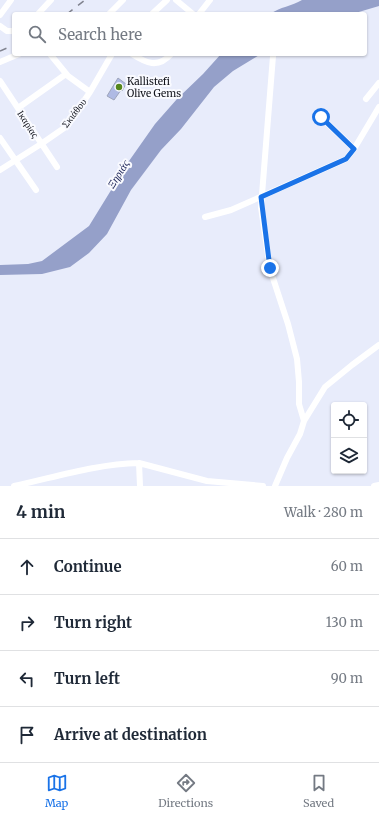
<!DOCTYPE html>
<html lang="en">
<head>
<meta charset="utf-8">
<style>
  :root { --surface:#fff; --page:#f2f2f3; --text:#1f2937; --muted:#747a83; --line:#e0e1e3; --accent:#1a73e8 }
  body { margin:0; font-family:Merriweather,serif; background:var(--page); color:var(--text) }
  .controls { position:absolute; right:12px; bottom:12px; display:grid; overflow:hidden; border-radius:4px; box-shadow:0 1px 3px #0004 }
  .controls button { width:36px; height:36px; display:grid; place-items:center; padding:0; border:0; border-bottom:1px solid var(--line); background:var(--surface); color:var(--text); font:20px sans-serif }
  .stop { position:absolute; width:12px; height:12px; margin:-9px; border:3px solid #1a73e8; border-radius:50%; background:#fff }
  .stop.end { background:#1a73e8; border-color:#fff; box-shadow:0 1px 4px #0008 }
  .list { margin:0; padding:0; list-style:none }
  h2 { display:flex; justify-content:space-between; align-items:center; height:52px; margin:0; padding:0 16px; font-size:17px }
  h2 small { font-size:13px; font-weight:400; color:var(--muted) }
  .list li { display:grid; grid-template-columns:26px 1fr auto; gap:12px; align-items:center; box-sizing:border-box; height:56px; padding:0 16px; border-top:1px solid var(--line) }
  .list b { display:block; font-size:15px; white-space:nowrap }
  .list em { font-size:13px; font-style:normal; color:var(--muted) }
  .icon { flex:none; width:22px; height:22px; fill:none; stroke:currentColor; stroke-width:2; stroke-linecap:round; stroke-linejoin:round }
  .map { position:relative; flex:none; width:379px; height:486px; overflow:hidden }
  .search { position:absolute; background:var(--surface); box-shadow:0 1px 3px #0004; left:12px; right:12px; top:12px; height:44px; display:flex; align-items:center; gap:10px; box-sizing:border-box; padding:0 14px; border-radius:4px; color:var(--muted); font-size:15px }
  .sheet { height:276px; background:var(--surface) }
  nav { display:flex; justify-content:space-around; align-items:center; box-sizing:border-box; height:56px; border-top:1px solid var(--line); background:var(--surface); font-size:11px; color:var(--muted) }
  nav a { display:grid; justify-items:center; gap:2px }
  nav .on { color:var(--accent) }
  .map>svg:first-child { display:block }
</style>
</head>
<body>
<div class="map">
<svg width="379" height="486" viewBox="0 0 379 486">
  <rect width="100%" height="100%" fill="#e8ecfb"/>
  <path fill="#95a0c9" d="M302,0h77v6l-27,8h-82c10,-7 22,-8 32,-14z
    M221,54h40l-28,17 -19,16 -33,42 -20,21 -30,40 -24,44 -18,19 -19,14 -28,7 -42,1v-10l28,-1 14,-3 47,-35 40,-65 26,-37 22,-25 26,-25z"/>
  <path fill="#afbae4" stroke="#9ea5bb" d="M118,78l8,6 -4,7 -1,-1 -7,10 -7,-4z"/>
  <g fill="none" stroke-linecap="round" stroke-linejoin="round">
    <path stroke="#fff" stroke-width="6" d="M176,0l17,14
      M38,14l13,-14
      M109,14l14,-14
      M152,14l15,-14
      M199,14l11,-14
      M0,15l11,-15
      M0,26l7,5h7
      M50,54l18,22 22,16
      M132,54c14,9 26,15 39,0
      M273,56l-12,151 9,62 18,55 9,35 2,23v22l5,17 -4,13 -13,24 -12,28
      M0,62l19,-8
      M0,81l57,86
      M366,99l13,-16
      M18,108l48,-34
      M321,117l33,32
      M0,138l36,52
      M0,170l41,-26 26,-18 23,-34 22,-38
      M205,217l26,-7 115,-51 8,-10 25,-42
      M304,421l21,-34 27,-22 27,-20
      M139,463l1,23
      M14,486c42,-9 82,-22 125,-23l68,18 56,5
      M374,486l5,-1"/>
    <path stroke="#80838f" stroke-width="1.5" stroke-dasharray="7 7" stroke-linecap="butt" d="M67,14l18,-14
      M0,51l14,-6"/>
  </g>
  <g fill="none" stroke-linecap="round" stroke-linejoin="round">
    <path stroke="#1a73e8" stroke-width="5" d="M270,268l-9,-71 85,-38 8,-10 -33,-32"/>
  </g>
  <circle fill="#55871d" stroke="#f9faff" stroke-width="1.5" cx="119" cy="87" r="4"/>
  <g text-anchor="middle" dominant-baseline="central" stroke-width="4" stroke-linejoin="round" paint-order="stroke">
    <g font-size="10" fill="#11131b" stroke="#f9faff" text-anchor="start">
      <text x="127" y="81">Kallistefi<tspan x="127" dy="12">Olive Gems</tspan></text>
    </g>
    <g font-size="10" fill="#11131b" stroke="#f9faff">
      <text transform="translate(74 113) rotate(-53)">Σκιάθου</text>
      <text transform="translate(28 124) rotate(57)">Ικαρίας</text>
    </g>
    <g font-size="11" font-style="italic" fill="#1e2558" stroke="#f9faff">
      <text transform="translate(118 174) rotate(-58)">Ξηριάς</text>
    </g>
  </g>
</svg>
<div class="controls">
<button><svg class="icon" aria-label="locate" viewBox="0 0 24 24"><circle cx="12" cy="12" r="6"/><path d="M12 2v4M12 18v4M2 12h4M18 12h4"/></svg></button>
<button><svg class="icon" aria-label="layers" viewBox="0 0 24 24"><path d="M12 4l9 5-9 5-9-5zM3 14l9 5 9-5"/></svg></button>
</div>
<div class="stop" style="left:321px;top:117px"></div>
<div class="stop end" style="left:270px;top:268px"></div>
<div class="search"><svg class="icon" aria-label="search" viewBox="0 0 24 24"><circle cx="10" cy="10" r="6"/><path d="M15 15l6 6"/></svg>Search here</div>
</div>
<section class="sheet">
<h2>4 min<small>Walk · 280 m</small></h2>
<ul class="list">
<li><svg class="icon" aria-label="ahead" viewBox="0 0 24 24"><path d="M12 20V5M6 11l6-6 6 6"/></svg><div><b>Continue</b></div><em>60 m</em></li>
<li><svg class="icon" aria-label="right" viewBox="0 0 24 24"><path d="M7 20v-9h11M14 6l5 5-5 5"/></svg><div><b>Turn right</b></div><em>130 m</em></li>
<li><svg class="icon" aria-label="left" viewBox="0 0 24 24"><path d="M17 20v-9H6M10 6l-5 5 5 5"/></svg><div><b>Turn left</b></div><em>90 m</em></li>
<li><svg class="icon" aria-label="arrive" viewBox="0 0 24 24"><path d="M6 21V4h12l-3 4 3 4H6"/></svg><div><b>Arrive at destination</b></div></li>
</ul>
</section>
<nav>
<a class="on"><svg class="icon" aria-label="map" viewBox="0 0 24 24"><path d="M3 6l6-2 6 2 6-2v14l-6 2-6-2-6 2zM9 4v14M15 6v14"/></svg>Map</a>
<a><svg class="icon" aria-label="directions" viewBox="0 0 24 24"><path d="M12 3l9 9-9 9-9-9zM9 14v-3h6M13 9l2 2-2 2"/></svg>Directions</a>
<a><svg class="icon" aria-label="saved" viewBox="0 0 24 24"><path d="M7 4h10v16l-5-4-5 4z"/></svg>Saved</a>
</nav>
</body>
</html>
